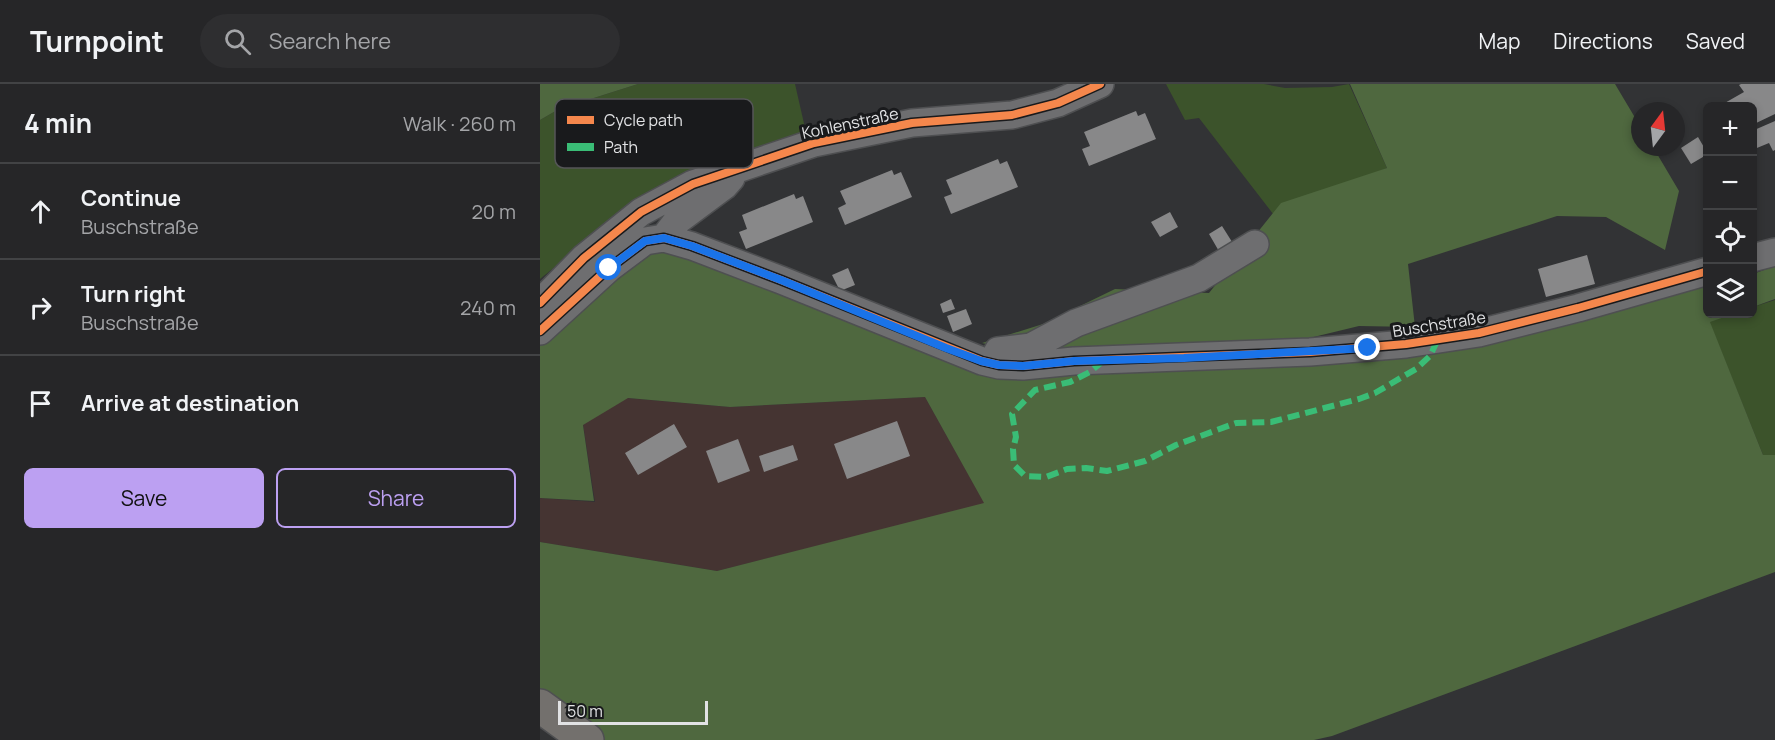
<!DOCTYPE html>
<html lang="en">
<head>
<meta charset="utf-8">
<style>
  :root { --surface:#262628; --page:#2e2e30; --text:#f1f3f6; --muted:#a4a5a8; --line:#424345; --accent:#bca0f2 }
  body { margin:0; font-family:Manrope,sans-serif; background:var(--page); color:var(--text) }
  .controls { position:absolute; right:18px; top:18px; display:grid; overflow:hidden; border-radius:9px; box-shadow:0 3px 9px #0003 }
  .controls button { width:54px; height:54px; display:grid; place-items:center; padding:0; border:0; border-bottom:2px solid var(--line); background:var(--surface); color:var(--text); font:30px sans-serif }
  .compass { position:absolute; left:1091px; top:18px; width:54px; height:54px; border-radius:50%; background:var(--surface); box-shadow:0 3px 9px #0003; rotate:15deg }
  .scale { position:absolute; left:18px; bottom:15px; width:150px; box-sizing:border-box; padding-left:6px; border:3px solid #e1e2e4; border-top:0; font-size:16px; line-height:21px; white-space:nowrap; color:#e1e2e4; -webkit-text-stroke:4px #191a1c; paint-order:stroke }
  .stop { position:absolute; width:18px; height:18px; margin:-14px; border:4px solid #1a73e8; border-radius:50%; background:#fff }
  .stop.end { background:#1a73e8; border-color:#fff; box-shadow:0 2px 6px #0008 }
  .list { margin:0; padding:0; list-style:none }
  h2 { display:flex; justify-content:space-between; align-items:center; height:78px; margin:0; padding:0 24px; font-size:26px }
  h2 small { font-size:20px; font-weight:400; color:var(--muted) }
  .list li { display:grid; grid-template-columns:39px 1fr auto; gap:18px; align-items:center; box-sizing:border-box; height:96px; padding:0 24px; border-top:2px solid var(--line) }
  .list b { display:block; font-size:22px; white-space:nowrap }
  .list p { margin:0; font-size:20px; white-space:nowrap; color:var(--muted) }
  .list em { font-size:20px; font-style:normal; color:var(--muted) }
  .actions { display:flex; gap:12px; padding:18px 24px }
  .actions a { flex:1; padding:14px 0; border:2px solid var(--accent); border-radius:9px; text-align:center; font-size:21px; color:var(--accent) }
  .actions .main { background:var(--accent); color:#111 }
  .icon { flex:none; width:33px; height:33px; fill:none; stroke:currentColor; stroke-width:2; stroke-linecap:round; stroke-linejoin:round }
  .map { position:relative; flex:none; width:1235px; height:656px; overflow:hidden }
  header { display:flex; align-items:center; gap:36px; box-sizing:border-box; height:84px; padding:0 30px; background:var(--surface); border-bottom:2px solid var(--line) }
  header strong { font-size:28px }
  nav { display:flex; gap:33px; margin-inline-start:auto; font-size:21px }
  .search { width:420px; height:54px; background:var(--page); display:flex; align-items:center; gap:15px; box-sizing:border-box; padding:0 21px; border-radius:33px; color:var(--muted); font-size:22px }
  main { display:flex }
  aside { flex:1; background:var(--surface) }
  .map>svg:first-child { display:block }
</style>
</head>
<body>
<header>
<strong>Turnpoint</strong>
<div class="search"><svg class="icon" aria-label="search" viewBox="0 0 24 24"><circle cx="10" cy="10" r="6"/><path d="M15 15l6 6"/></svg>Search here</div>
<nav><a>Map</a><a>Directions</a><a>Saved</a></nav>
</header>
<main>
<aside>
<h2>4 min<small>Walk · 260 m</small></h2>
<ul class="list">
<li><svg class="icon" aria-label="ahead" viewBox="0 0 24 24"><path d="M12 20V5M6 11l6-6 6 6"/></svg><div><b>Continue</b><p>Buschstraße</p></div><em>20 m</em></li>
<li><svg class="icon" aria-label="right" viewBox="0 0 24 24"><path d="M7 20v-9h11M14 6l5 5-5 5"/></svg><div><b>Turn right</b><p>Buschstraße</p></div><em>240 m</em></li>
<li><svg class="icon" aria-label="arrive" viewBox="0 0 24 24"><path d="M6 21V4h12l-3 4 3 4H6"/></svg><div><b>Arrive at destination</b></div></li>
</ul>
<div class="actions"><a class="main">Save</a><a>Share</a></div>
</aside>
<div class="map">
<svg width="1235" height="656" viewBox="0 0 1235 656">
  <rect width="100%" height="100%" fill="#323335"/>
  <path fill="#453432" d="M385,313l60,107 -268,67 -177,-29v-44l55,4 -12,-78 44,-26 103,9z"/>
  <path fill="#3c532b" d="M98,0h157l13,57 -178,65 -90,73v-159l19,-11z
    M626,0h98l21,4 47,-1 17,-3 38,84 -110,51 -78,-101 -14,2z
    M1235,216v155h-12l-54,-134 24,-7h19l1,-7z"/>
  <path fill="#4f683f" d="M0,0h98l-79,25 -19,11z
    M810,0h265l25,42v21h13l26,44 -14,59 -59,-33 -49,-1 -149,48 7,63 -56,-1 -62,15 -58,10 -231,-2 -26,-6 61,-19 72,-35 94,4 72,-90 106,-35z
    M97,147l368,125 296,-8 65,-15 118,3 223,-52 1,30h25l-23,8 53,133h12v117l-443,164 -18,4h-726l-48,-34v-164l177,29 267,-68 -59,-106 -195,10 -102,-9 -45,27 11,76 -54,-3v-177z
    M1235,182v33l-22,8v-33z"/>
  <path fill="#888889" d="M1201,0h34v30l-23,11v-19h-28l-1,-2 21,-12 -5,-7z
    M596,27l2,5 7,-3 11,26 -67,27 -7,-17 8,-3 -6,-14z
    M1235,37v29l-2,1 -4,-8 -17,7v-19z
    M1158,53l10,17 -17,10 -10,-16z
    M458,75l2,5 7,-3 11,26 -67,27 -7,-17 8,-3 -6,-14z
    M352,86l2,5 7,-3 11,25 -67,28 -7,-17 8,-4 -6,-13z
    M254,110l2,5 7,-3 10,26 -67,27 -7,-17 8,-3 -5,-14z
    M630,128l8,15 -18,10 -9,-15z
    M682,142l12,19 -14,8 -11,-19z
    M1047,171l8,29 -49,13 -8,-28z
    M308,184l7,17 -15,6 -8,-16z
    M411,215l4,10 -12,4 -3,-9z
    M426,225l6,15 -19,8 -6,-16z
    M357,337l13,35 -63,23 -13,-35z
    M134,340l13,23 -49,28 -13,-22z
    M198,355l12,32 -32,12 -12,-32z
    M253,361l5,15 -34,12 -5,-16z"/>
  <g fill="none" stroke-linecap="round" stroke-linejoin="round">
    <defs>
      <path id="minor" d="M124,154l13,-17 47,-35 7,-8
        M1212,174l23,-6
        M0,219l44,-45 57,-46 52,-28 121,-41 98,-20 100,-8 46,-12 42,-19
        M0,247l69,-63 36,-27 19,-3 28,8 89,34 201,81 17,4 24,1 51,-5 236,-9 96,-8 73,-11 99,-25 130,-37
        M458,267l33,-4 45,-24 123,-45 56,-34"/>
      <path id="major" d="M0,622l47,34"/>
    </defs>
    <use href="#minor" stroke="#4e4f51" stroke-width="30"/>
    <use href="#major" stroke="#4e4f51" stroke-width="36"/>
    <use href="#minor" stroke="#6e6e70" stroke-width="27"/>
    <use href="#major" stroke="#73706d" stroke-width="33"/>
    <path stroke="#3abd76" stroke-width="6" stroke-dasharray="12 6" stroke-linecap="butt" d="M563,277l-13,11 -20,10 -35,8 -23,24 4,23 -3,12 1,16 11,11 21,1 21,-8 19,-1 21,3 38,-10 31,-16 60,-22 35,-1 88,-23 16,-6 41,-24 14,-13 8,-17"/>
    <defs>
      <path id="cycleway" d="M0,219l44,-45 57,-46 52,-28 121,-41 98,-20 100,-8 46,-12 42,-19
        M0,247l69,-63 36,-27 19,-3 28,8 89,34 201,81 17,4 24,1 51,-5 236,-9 96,-8 73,-11 99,-25 130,-37"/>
    </defs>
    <use href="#cycleway" stroke="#191a1c" stroke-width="11"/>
    <use href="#cycleway" stroke="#f5874c" stroke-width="8"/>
  </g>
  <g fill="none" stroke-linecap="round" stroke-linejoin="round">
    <path stroke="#1a73e8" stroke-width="8" d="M69,184l36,-27 19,-3 28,8 89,34 165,68 35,13 18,4 24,1 51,-5 110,-3 184,-10"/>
  </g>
  <g text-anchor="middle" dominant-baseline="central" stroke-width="6" stroke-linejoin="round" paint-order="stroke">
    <g font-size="16" fill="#e1e2e4" stroke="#191a1c">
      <text transform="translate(310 39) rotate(-12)">Kohlenstraße</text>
      <text transform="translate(899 240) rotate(-9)">Buschstraße</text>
    </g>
  </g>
  <rect x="15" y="15" width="198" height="69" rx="9" fill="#191a1c" stroke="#555658" stroke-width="1.5"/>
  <rect x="27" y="32" width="27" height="8" fill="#f5874c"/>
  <rect x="27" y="59" width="27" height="8" fill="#3abd76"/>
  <g font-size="16" fill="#e1e2e4">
    <text x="64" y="42">Cycle path</text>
    <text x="64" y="69">Path</text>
  </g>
</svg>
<div class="controls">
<button>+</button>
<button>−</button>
<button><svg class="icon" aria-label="locate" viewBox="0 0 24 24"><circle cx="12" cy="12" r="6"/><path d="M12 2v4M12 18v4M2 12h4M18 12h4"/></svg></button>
<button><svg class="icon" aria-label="layers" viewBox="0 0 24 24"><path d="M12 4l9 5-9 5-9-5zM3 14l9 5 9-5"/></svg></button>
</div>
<svg class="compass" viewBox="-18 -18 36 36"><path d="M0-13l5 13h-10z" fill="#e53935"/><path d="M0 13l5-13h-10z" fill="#a4a5a8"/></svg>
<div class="scale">50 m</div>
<div class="stop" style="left:69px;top:184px"></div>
<div class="stop end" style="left:828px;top:264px"></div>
</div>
</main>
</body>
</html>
